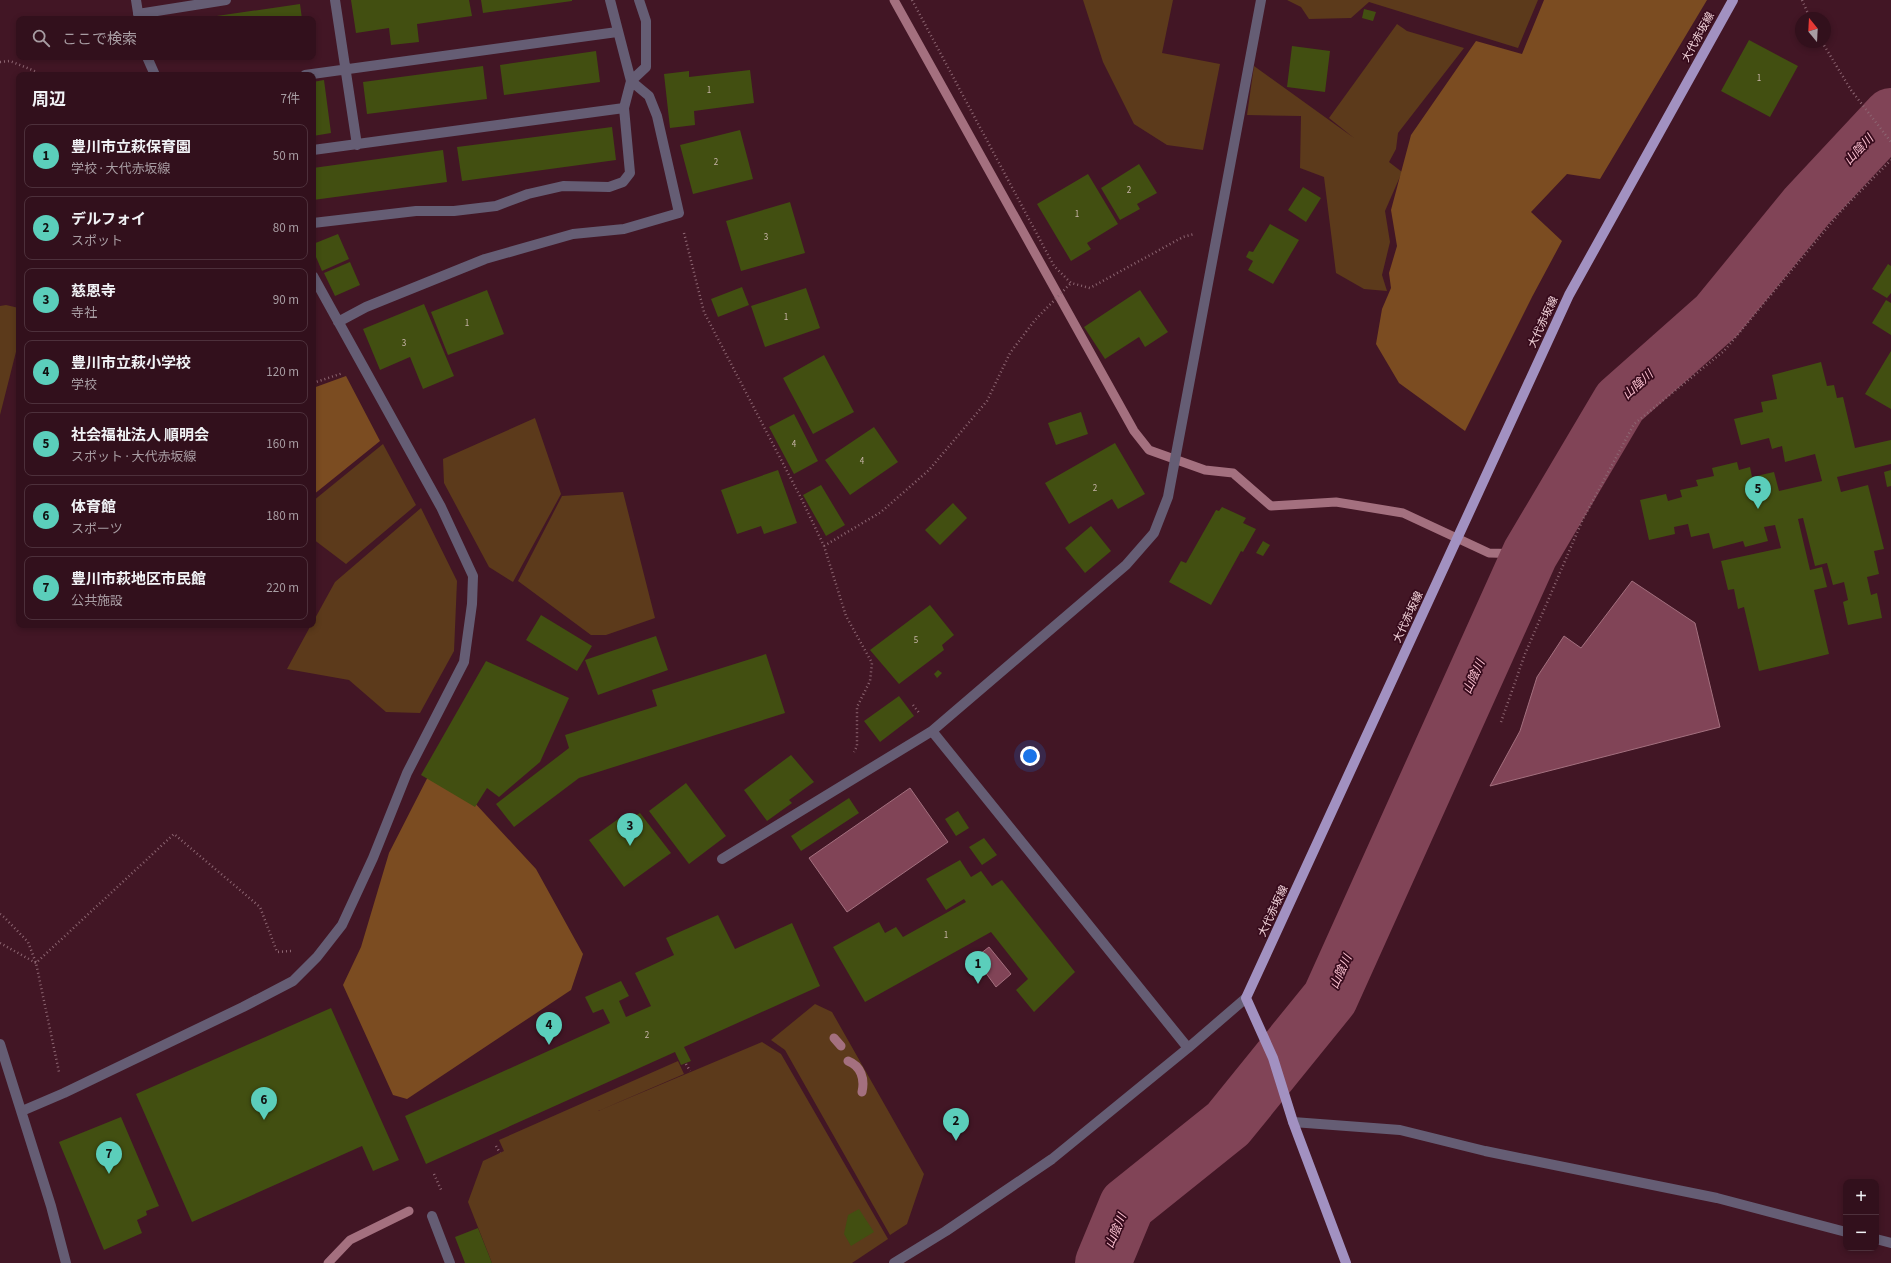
<!DOCTYPE html>
<html lang="ja">
<head>
<meta charset="utf-8">
<style>
  :root { --surface:#32101c; --page:#3d1e29; --text:#f1f3f6; --muted:#a89da3; --line:#4d303b; --accent:#5bcebb }
  body { margin:0; font-family:"Source Sans 3","Noto Sans JP",sans-serif; background:var(--page); color:var(--text) }
  .controls { position:absolute; right:12px; bottom:12px; display:grid; overflow:hidden; border-radius:8px; box-shadow:0 2px 6px #0003 }
  .controls button { width:36px; height:36px; display:grid; place-items:center; padding:0; border:0; border-bottom:1px solid var(--line); background:var(--surface); color:var(--text); font:20px sans-serif }
  .compass { position:absolute; left:1795px; top:12px; width:36px; height:36px; border-radius:50%; background:var(--surface); box-shadow:0 2px 6px #0003; rotate:342deg }
  .you { position:absolute; left:1030px; top:756px; width:14px; height:14px; margin:-10px; border:3px solid #fff; border-radius:50%; background:#1a73e8; box-shadow:0 0 0 6px #1a73e833 }
  .badge { display:grid; place-items:center; width:26px; height:26px; border-radius:50%; background:var(--accent); color:#111; font-size:13px; font-weight:700 }
  .pin { position:absolute; translate:-50% -33px; filter:drop-shadow(0 1px 2px #0008) }
  .pin::after { content:''; position:absolute; top:21px; width:14px; height:12px; background:inherit; clip-path:polygon(0 0,100% 0,50% 100%) }
  .list { margin:0; padding:0; list-style:none }
  h2 { display:flex; justify-content:space-between; align-items:center; height:52px; margin:0; padding:0 16px; font-size:17px }
  h2 small { font-size:13px; font-weight:400; color:var(--muted) }
  .list li { display:grid; grid-template-columns:26px 1fr auto; gap:12px; align-items:center; box-sizing:border-box; height:64px; margin:0 8px 8px; padding:0 8px; border:1px solid var(--line); border-radius:8px }
  .list b { display:block; font-size:15px; white-space:nowrap }
  .list p { margin:0; font-size:13px; white-space:nowrap; color:var(--muted) }
  .list em { font-size:13px; font-style:normal; color:var(--muted) }
  .icon { flex:none; width:22px; height:22px; fill:none; stroke:currentColor; stroke-width:2; stroke-linecap:round; stroke-linejoin:round }
  .map { position:relative; flex:none; width:1891px; height:1263px; overflow:hidden }
  .search { position:absolute; background:var(--surface); box-shadow:0 2px 6px #0003; left:16px; top:16px; width:300px; height:44px; display:flex; align-items:center; gap:10px; box-sizing:border-box; padding:0 14px; border-radius:8px; color:var(--muted); font-size:15px }
  .panel { position:absolute; background:var(--surface); box-shadow:0 2px 6px #0003; left:16px; top:72px; width:300px; height:556px; border-radius:8px }
  .map>svg:first-child { display:block }
</style>
</head>
<body>
<div class="map">
<svg width="1891" height="1263" viewBox="0 0 1891 1263">
  <rect width="100%" height="100%" fill="#421625"/>
  <path fill="#5c3a1b" d="M1083,0h90l-11,53 58,11 -17,86 -36,-5 -33,-21 -31,-62z
    M1287,0h251l-20,48 -149,-46 -18,16 -42,1 -8,-12z
    M1397,24l10,7 57,17 -66,85 -2,16 -7,13 13,10 -17,39 5,31 -8,33 5,16 -23,-2 -28,-16 -12,-96 -24,-9 1,-52 -54,-1 7,-49 100,72 -25,-20z
    M6,305l13,3v32l-19,75v-109z
    M535,418l26,76 -48,88 -24,-15 -45,-84 -1,-24z
    M383,444l33,61 -70,59 -33,-25v-38z
    M623,492l32,126 -49,17h-15l-73,-54 44,-85z
    M421,508l36,73 -3,70 -34,62 -34,-1 -37,-32 -62,-11 24,-44h2v-3l22,-40z
    M815,1004l17,8 92,162 -17,50 -17,11 -105,-185 -14,-10z
    M762,1042l19,12 107,185 -36,24h-360l-24,-61 15,-41 21,-10 -5,-11 179,-79 6,13 -86,37z"/>
  <path fill="#7b4c21" d="M1544,0h163l-107,179 -33,-5 -36,38 31,29 -30,56 -67,134 -66,-48 -23,-39 6,-35 9,-21 -2,-15 8,-27 -6,-36 20,-75 65,-94 46,13z
    M346,376l34,65 -67,54v-107z
    M436,761l100,108 47,85 -12,36 -164,109 -14,-4 -50,-110 18,-38 28,-94z"/>
  <path fill="#814457" stroke="#a4707f" d="M1632,581l63,42 25,104 -230,59 30,-55 17,-54 27,-41 17,12z
    M910,788l38,54 -101,70 -38,-54z
    M989,947l22,27 -15,13 -21,-29z"/>
  <g fill="none" stroke-linecap="round" stroke-linejoin="round">
    <path stroke="#a4707f" stroke-width="9" d="M894,0l240,431 15,19 56,20 28,3 38,33 65,-4 67,11 86,40 41,1
      M834,1038l7,8
      M848,1061c13,5 17,18 14,31
      M328,1263l22,-23 59,-29"/>
    <path stroke="#814457" stroke-width="56" d="M1103,1263l24,-58 101,-81 102,-126 200,-444 90,-152 97,-86 90,-110 84,-90"/>
  </g>
  <path fill="#424f11" d="M351,0h118l3,16 -55,8 2,18 -28,3 -2,-17 -33,5z
    M481,0h91v1l-89,12z
    M300,4l2,15h-99v-1z
    M1364,9l12,3 -3,9 -11,-3z
    M1749,40l49,26 -28,51 -49,-26z
    M1292,46l38,5 -5,41 -38,-5z
    M596,51l4,31 -96,13 -4,-30z
    M483,66l4,33 -120,15 -4,-32z
    M750,70l4,33 -60,8 1,14 -25,3 -6,-54 25,-3v6z
    M324,80l7,53 -18,3v-54z
    M612,127l4,33 -154,21 -5,-34z
    M740,130l13,49 -60,15 -13,-49z
    M443,150l4,32 -134,18v-32z
    M1139,164l18,29 -20,11 3,5 -20,11 -19,-32z
    M1088,174l30,50 -31,19 4,6 -20,12 -34,-57z
    M1303,187l18,11 -15,24 -18,-12z
    M790,202l15,51 -64,18 -15,-50z
    M1270,224l29,16 -26,44 -25,-14 5,-9 -7,-4 3,-6 4,1z
    M338,234l11,25 -27,12 -9,-21v-6z
    M350,262l10,23 -25,11 -11,-23z
    M1888,264l3,2v27l-4,5 -15,-9z
    M742,287l7,18 -31,12 -7,-18z
    M806,288l14,40 -55,19 -14,-41z
    M487,290l17,44 -56,21 -17,-43z
    M1140,290l28,42 -23,15 -6,-10 -34,22 -21,-32z
    M1886,300l5,3v32l-19,-12z
    M424,304l30,72 -31,13 -13,-32 -30,13 -17,-41z
    M1891,351v58l-26,-15z
    M824,355l30,57 -41,22 -30,-56z
    M314,362l2,10h-3v-9z
    M1821,362l6,24 7,-1 3,13 6,-1 12,51 36,-8v24l-54,13 4,15 27,-7 16,64 -10,2 5,23 -12,3 4,18 6,-2 5,25 -34,7 -5,-23 5,-2 -4,-18 -11,3 -6,-22 -12,3 -12,-48 -5,1 12,51 12,-3 5,20 -13,3 15,64 -70,17 -15,-64 -6,2 -4,-20 -6,1 -7,-29 60,-13 -6,-23 -11,2 4,14 -23,6 -2,-6 -30,8 -4,-16 -18,4 -3,-13 -14,3 1,7 -26,6 -9,-40 26,-6 2,7 14,-4 -2,-7 18,-4 -2,-6 18,-4 -2,-8 25,-6 2,8 11,-3 2,10 22,-5 5,19 43,-10 -7,-27 -30,8 -3,-16 -10,3 -3,-11 -28,7 -7,-26 29,-7 -2,-10 16,-3 -5,-24z
    M1081,412l7,22 -32,11 -8,-22z
    M794,414l24,47 -24,13 -25,-47z
    M874,427l24,35 -48,33 -25,-35z
    M1115,443l30,51 -27,15 -6,-10 -43,25 -24,-41z
    M778,470l19,53 -33,11 -3,-8 -24,8 -16,-44z
    M1891,470v16l-4,1 -3,-15z
    M821,485l24,40 -19,11 -23,-41z
    M953,503l14,15 -27,27 -15,-15z
    M1222,507l24,11 -3,5 13,6 -13,23 -2,-1 -30,54 -42,-23 12,-21 5,2 30,-53 3,1z
    M1091,526l20,25 -26,22 -20,-25z
    M1263,541l7,4 -7,11 -7,-3z
    M930,605l24,30 -12,10 2,5 -45,34 -29,-34z
    M541,615l51,31 -15,25 -51,-31z
    M656,636l12,34 -70,25 -13,-35z
    M766,654l19,59 -206,65 -65,49 -18,-23 73,-56 -4,-13 92,-29 -5,-16z
    M486,661l83,37 -29,64 -41,35 -12,-9 -12,19 -54,-32z
    M938,670l4,3 -5,5 -3,-4z
    M899,696l15,20 -34,26 -16,-21z
    M791,755l23,27 -25,18 3,3 -25,18 -23,-31z
    M686,783l40,53 -37,28 -40,-53z
    M849,798l10,15 -58,38 -10,-15z
    M958,811l11,17 -13,8 -11,-17z
    M640,813l31,40 -47,34 -35,-47 32,-23 4,5z
    M984,838l13,17 -15,10 -13,-18z
    M960,860l11,17 10,-6 11,15 10,-6 73,92 -41,40 -18,-22 12,-11 -37,-47 -126,70 -32,-55 46,-25 6,11 11,-6 7,10 63,-35 -2,-3 -18,11 -20,-31z
    M718,915l17,34 57,-26 28,63 -136,61 7,14 -10,4 -6,-13 -249,112 -21,-48 205,-93 -7,-14 -10,4 -8,-16 36,-16 8,15 -10,5 7,16 25,-11 -16,-33 39,-18 -8,-17z
    M331,1008l68,152 -26,11 -11,-25 -170,76 -56,-128z
    M121,1117l38,89 -13,5 1,4 -10,5 5,13 -38,17 -45,-108z
    M859,1209l15,23 -23,14 -7,-12 4,-19z
    M478,1228l14,35h-27l-10,-26z"/>
  <g fill="none" stroke-linecap="round" stroke-linejoin="round">
    <path stroke="#8d6672" stroke-width="2.5" stroke-dasharray="1 3" stroke-linecap="butt" d="M912,0l142,266 17,17 19,5 93,-51 11,-3
      M1802,0l8,18
      M1822,42l29,48 40,52
      M0,62l10,-1 27,11 1,3
      M684,233l20,79 97,186 23,48 22,70 26,47 -2,18 -13,26v39l-3,6
      M313,383l30,-10
      M824,546l57,-34 48,-42 58,-69 23,-48 25,-33 36,-37
      M913,705l7,9
      M1501,722l24,-68 58,-135 51,-95 90,-73 118,-141 49,-50
      M0,914l4,3 24,25 8,21 23,109
      M0,943l36,20 138,-129 86,73 17,45 14,-1
      M686,1064l4,7
      M496,1146l4,7
      M434,1174l8,18"/>
    <path stroke="#655d74" stroke-width="10" d="M136,0l3,19
      M335,0l22,145
      M138,14l88,-14
      M147,57l8,18
      M305,75l312,-43
      M313,150l311,-42
      M313,223l103,-12h38l42,-5 32,-12 35,-8 46,1 14,-5 7,-9 -6,-65 7,-27 -21,-81
      M338,322l28,-15 119,-48 88,-25 51,-5 55,-16 -22,-97 -8,-20 -18,-15 15,-14v-46l-7,-21
      M722,859l210,-128
      M1246,998l-58,50 -256,-317 194,-166 28,-32 14,-36 93,-497
      M0,1044l51,162 15,57
      M22,1111l42,-18 179,-86 50,-26 24,-24 25,-32 31,-67 34,-85 57,-111 8,-58 1,-28 -32,-69 -128,-231
      M1293,1122l107,8 85,21 232,47 129,34
      M432,1216l18,47
      M1876,1239l15,4
      M894,1263l52,-32 106,-72 136,-111"/>
    <path stroke="#a291c1" stroke-width="10" d="M1346,1263l-53,-141 -20,-64 -27,-60 323,-703 164,-295"/>
  </g>
  <g text-anchor="middle" dominant-baseline="central" stroke-width="3.5" stroke-linejoin="round" paint-order="stroke">
    <g font-size="9" fill="#c8b4aa">
      <text x="1759" y="78">1</text>
      <text x="709" y="90">1</text>
      <text x="716" y="162">2</text>
      <text x="1129" y="190">2</text>
      <text x="1077" y="214">1</text>
      <text x="766" y="237">3</text>
      <text x="786" y="317">1</text>
      <text x="467" y="323">1</text>
      <text x="404" y="343">3</text>
      <text x="794" y="444">4</text>
      <text x="862" y="461">4</text>
      <text x="1095" y="488">2</text>
      <text x="916" y="640">5</text>
      <text x="946" y="935">1</text>
      <text x="647" y="1035">2</text>
    </g>
    <g font-size="11" fill="#f5d6dd" stroke="#370b1c">
      <text transform="translate(1698 37) rotate(-61)">大代赤坂線</text>
      <text transform="translate(1543 322) rotate(-65)">大代赤坂線</text>
      <text transform="translate(1408 617) rotate(-65)">大代赤坂線</text>
      <text transform="translate(1273 911) rotate(-65)">大代赤坂線</text>
    </g>
    <g font-size="12" font-style="italic" fill="#ffc4d4" stroke="#370b1c">
      <text transform="translate(1859 150) rotate(-47)">山陰川</text>
      <text transform="translate(1638 385) rotate(-42)">山陰川</text>
      <text transform="translate(1474 677) rotate(-66)">山陰川</text>
      <text transform="translate(1341 972) rotate(-66)">山陰川</text>
      <text transform="translate(1116 1231) rotate(-67)">山陰川</text>
    </g>
  </g>
</svg>
<div class="controls">
<button>+</button>
<button>−</button>
</div>
<svg class="compass" viewBox="-18 -18 36 36"><path d="M0-13l5 13h-10z" fill="#e53935"/><path d="M0 13l5-13h-10z" fill="#a89da3"/></svg>
<div class="you"></div>
<div class="pin badge" style="left:978px;top:984px">1</div>
<div class="pin badge" style="left:956px;top:1141px">2</div>
<div class="pin badge" style="left:630px;top:846px">3</div>
<div class="pin badge" style="left:549px;top:1045px">4</div>
<div class="pin badge" style="left:1758px;top:509px">5</div>
<div class="pin badge" style="left:264px;top:1120px">6</div>
<div class="pin badge" style="left:109px;top:1174px">7</div>
<div class="search"><svg class="icon" aria-label="search" viewBox="0 0 24 24"><circle cx="10" cy="10" r="6"/><path d="M15 15l6 6"/></svg>ここで検索</div>
<section class="panel">
<h2>周辺<small>7件</small></h2>
<ul class="list">
<li><span class="badge">1</span><div><b>豊川市立萩保育園</b><p>学校 · 大代赤坂線</p></div><em>50 m</em></li>
<li><span class="badge">2</span><div><b>デルフォイ</b><p>スポット</p></div><em>80 m</em></li>
<li><span class="badge">3</span><div><b>慈恩寺</b><p>寺社</p></div><em>90 m</em></li>
<li><span class="badge">4</span><div><b>豊川市立萩小学校</b><p>学校</p></div><em>120 m</em></li>
<li><span class="badge">5</span><div><b>社会福祉法人 順明会</b><p>スポット · 大代赤坂線</p></div><em>160 m</em></li>
<li><span class="badge">6</span><div><b>体育館</b><p>スポーツ</p></div><em>180 m</em></li>
<li><span class="badge">7</span><div><b>豊川市萩地区市民館</b><p>公共施設</p></div><em>220 m</em></li>
</ul>
</section>
</div>
</body>
</html>
